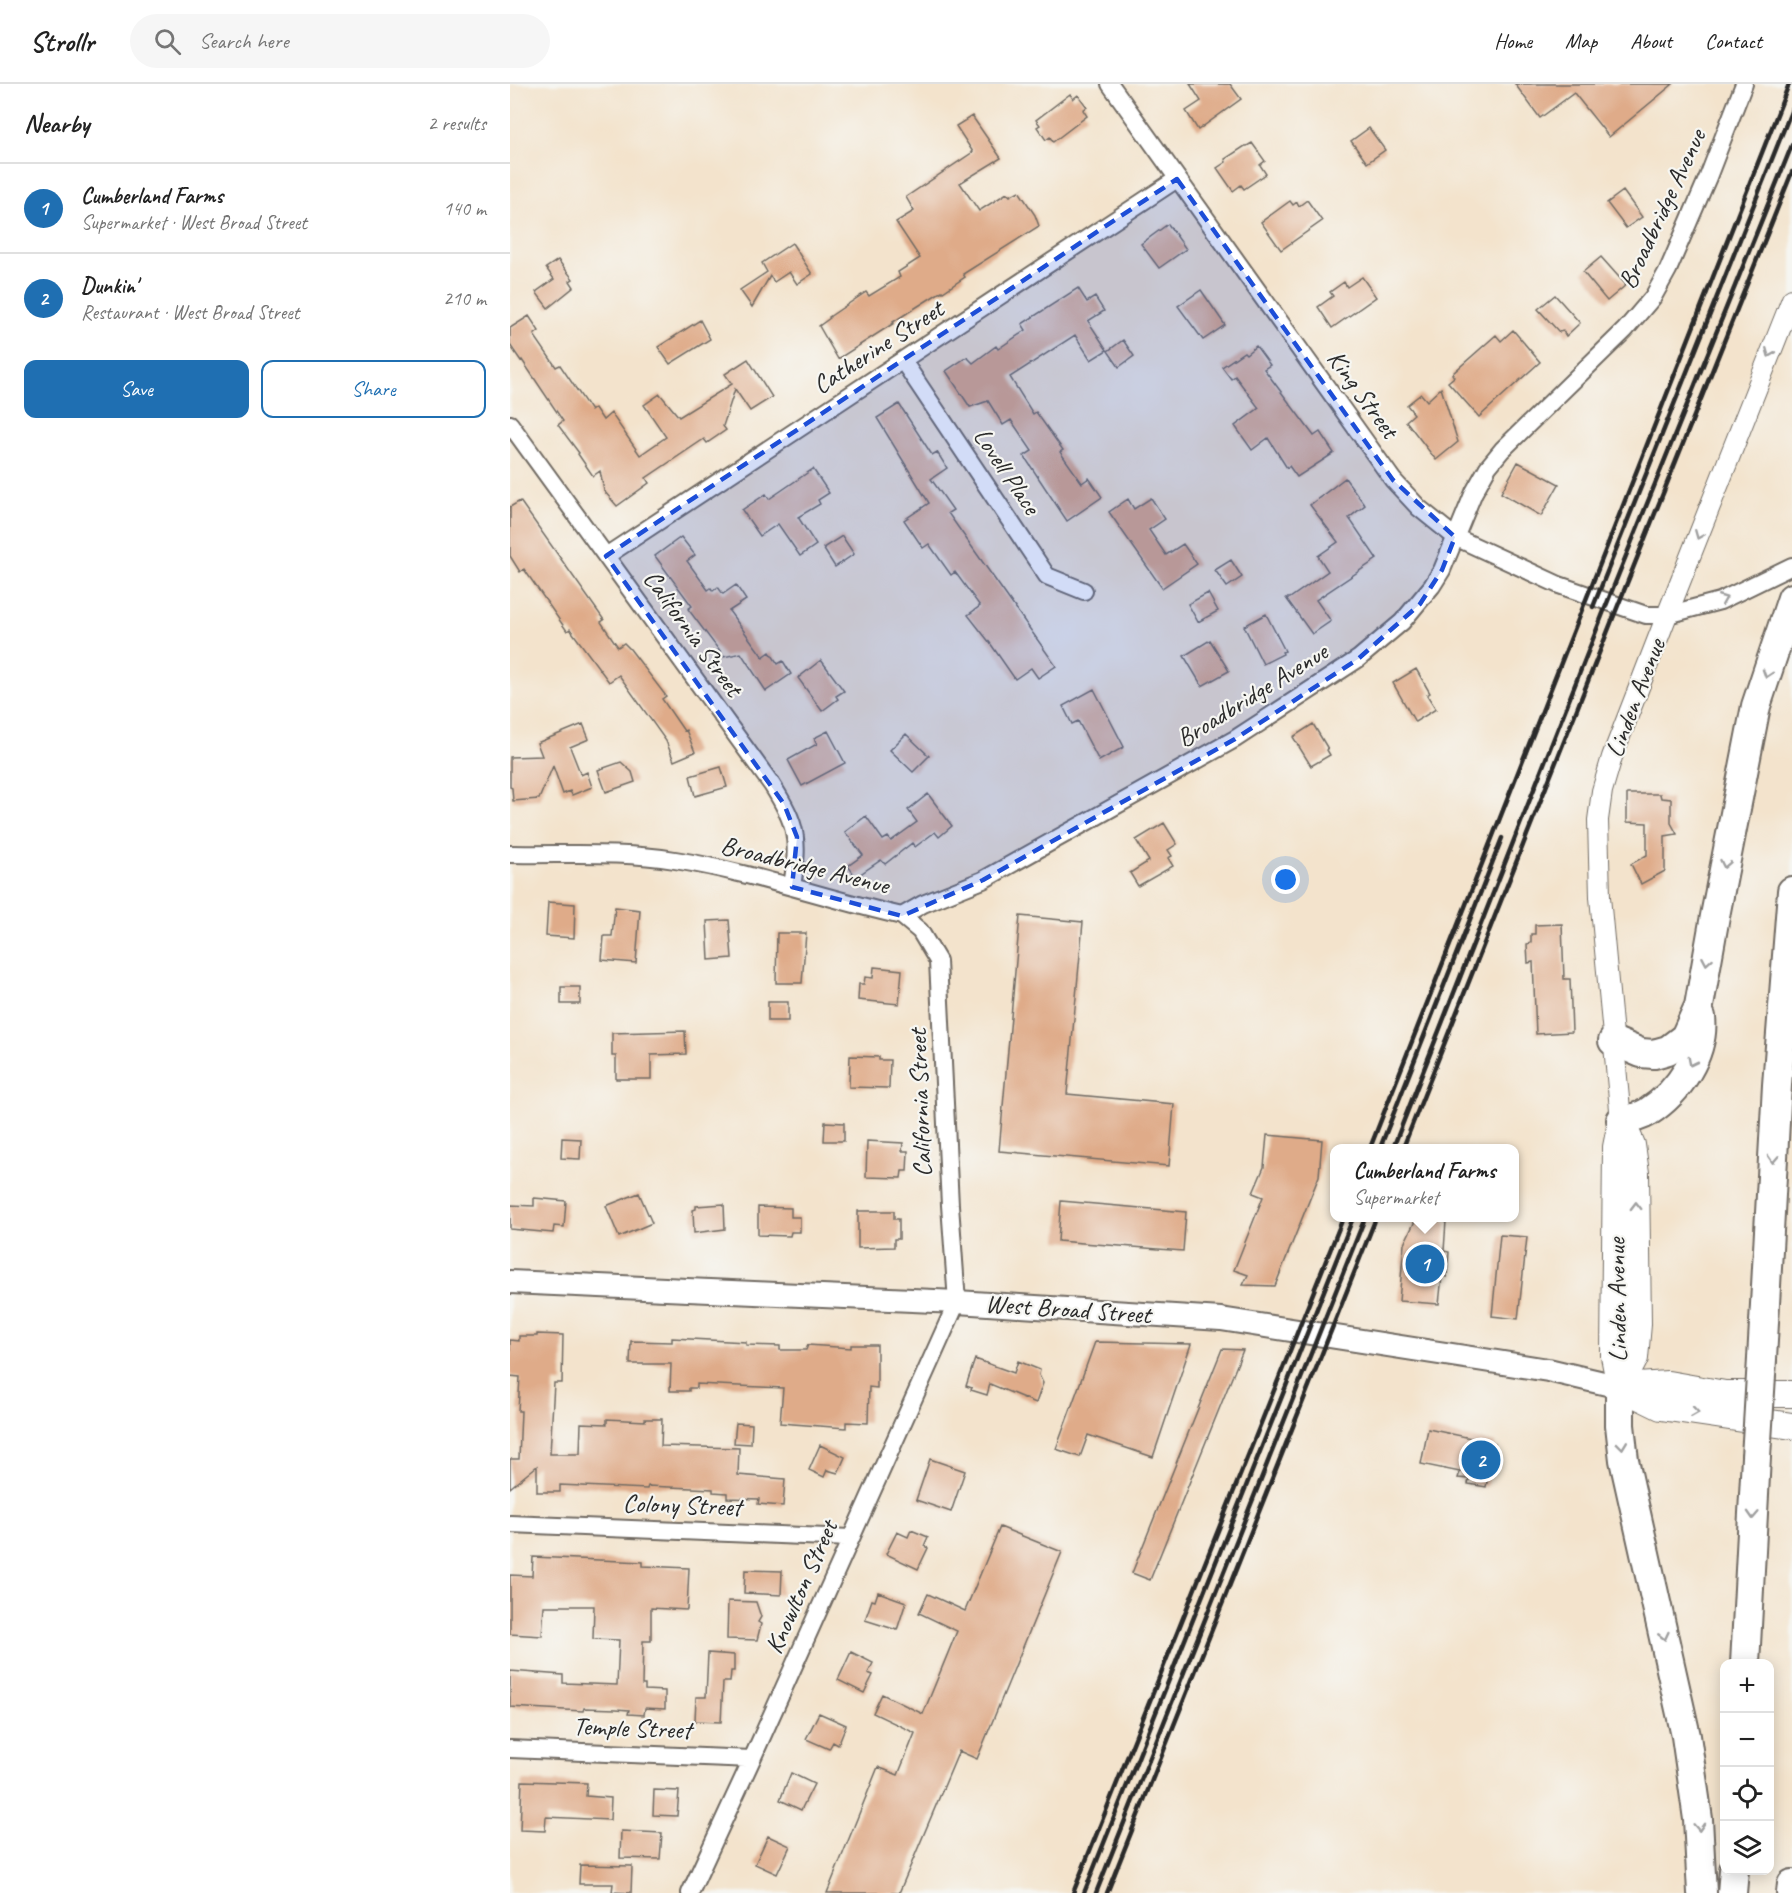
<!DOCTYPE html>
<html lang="en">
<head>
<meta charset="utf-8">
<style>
  :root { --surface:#fff; --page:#f6f6f6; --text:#222; --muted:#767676; --line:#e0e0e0; --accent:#1f6fb2 }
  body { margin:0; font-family:Caveat,sans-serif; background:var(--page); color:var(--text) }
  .controls { position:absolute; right:18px; bottom:18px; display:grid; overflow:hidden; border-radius:12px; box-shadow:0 3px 15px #0003 }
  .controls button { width:54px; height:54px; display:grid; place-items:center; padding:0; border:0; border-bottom:2px solid var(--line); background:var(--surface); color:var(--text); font:30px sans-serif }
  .you { position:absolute; left:776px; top:796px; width:21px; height:21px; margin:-15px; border:4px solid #fff; border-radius:50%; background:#1a73e8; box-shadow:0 0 0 9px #1a73e833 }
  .badge { display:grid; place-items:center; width:39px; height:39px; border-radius:50%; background:var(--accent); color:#fff; font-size:20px; font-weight:700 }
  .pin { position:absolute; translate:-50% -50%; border:3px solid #fff; box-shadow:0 2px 6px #0006 }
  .popup { position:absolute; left:820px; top:1060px; width:189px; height:78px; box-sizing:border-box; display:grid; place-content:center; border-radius:12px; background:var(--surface); filter:drop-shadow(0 2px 4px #0005); font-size:20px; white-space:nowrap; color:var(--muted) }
  .popup b { font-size:22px; color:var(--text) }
  .popup::after { content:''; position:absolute; left:50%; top:100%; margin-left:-12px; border:12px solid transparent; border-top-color:var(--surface) }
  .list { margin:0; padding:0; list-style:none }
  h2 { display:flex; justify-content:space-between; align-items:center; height:78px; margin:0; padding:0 24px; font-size:26px }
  h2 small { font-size:20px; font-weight:400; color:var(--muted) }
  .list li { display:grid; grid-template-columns:39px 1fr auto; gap:18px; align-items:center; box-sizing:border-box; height:90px; padding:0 24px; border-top:2px solid var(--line) }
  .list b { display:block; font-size:22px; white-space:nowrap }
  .list p { margin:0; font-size:20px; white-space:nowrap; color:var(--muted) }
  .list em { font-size:20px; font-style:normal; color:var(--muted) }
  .actions { display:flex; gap:12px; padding:18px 24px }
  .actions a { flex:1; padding:14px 0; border:2px solid var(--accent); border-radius:12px; text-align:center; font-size:21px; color:var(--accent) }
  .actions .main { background:var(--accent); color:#fff }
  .icon { flex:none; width:33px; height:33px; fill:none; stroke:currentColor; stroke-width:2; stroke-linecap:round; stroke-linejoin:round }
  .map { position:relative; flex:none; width:1282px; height:1809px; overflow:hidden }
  header { display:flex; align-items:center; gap:36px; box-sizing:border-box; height:84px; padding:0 30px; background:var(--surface); border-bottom:2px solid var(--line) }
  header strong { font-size:28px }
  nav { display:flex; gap:33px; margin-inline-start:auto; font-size:21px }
  .search { width:420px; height:54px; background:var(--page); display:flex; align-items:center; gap:15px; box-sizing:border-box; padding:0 21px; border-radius:33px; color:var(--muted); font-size:22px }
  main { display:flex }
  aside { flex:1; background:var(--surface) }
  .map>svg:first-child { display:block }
</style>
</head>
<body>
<header>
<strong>Strollr</strong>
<div class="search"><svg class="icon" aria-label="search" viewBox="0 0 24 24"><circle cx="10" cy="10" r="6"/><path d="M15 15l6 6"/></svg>Search here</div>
<nav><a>Home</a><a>Map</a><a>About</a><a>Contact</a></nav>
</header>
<main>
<aside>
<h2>Nearby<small>2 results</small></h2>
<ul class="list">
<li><span class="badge">1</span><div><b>Cumberland Farms</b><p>Supermarket · West Broad Street</p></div><em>140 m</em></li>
<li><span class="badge">2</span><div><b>Dunkin'</b><p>Restaurant · West Broad Street</p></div><em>210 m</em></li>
</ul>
<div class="actions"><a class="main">Save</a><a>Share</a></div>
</aside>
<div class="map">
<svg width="1282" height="1809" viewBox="0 0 1282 1809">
  <rect width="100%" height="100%" fill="#f6f6f2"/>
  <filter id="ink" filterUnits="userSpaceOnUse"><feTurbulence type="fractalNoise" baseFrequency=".0167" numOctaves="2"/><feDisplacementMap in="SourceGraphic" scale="12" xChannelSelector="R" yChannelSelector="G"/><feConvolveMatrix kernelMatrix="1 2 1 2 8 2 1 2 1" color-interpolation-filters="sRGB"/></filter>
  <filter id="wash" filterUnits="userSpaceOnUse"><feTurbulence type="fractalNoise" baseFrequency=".008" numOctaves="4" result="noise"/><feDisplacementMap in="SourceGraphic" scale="24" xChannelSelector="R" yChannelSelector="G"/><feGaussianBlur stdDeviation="1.35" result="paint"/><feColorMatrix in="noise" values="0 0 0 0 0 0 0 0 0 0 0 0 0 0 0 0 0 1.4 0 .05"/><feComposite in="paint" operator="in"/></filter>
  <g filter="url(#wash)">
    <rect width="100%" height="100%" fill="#f3e3cc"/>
    <g id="blocks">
      <path fill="#dfab89" d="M680,0h40l11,15 -43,31 -12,-19 15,-10z
        M1005,0h158l-64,53 -35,-44 -34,25z
        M560,10l3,5 5,-4 9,12 -4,3 4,6 -34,26 -3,-5 -4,3 -9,-13 3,-2 -4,-5z
        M462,32l29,42 -41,25 19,28 28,-18 3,3 9,-5 16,24 4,11 -76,48 2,3 -22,15 -1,-1 -49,31 1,1 -56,36 -19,-33 11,-8 -1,-1 37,-25 3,4 31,-19 -2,-5 22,-14 -24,-36 18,-11 -8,-14 67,-45 -17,-26z
        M859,44l16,22 -18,13 -16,-22z
        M742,59l13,18 -5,4 6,9 -22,15 -3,-4 -8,6 -16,-23 9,-6 -1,-3 20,-13h2z
        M1113,107l19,26 -16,11 -19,-25z
        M797,116l15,21 -41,29 -20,-28 29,-21 3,4 4,-3 2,4z
        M658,140l18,25 -27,19 -18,-24z
        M282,159l20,31 -15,10 -8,-12 -15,10 -4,-6 -18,31 -12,-17 27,-18 -5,-9z
        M1091,173l25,28 -19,16 -24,-29z
        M48,176l15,19 -3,2 4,6 -26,21 -12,-16 18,-13 -8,-11z
        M852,193l14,20 -44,31 -14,-21 15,-11 -3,-4 14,-10 3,5z
        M568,204l9,14 8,-5 9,14 -16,10 19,29 -16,10 -16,-25 -65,42 23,37 3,-2 27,38 -3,2 22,31 7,-5 13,19 -35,24 -43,-65 8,-5 -21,-31 -8,5 -15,-24 -18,6 -24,-36 21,-14 6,6 23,-17 2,3 28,-19 -4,-6z
        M691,206l24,35 -22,15 -25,-34z
        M1045,211l25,28 -14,13 -3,-5 -4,1 -21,-23z
        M19,232l10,15 -5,4 22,32 4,-2 31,46 4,-3 8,12 8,-7 29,42 26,-18 -22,-32 16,-11 19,23 53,-33 -7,-10 23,-15 24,38 -22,14 -15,-22 -12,37 3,4 -19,13 -3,-4 -58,39 3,5 -32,23 -13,-15 -4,-20 -7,5 -15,-22 1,-1 -21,-28 5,-4 -41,-61 -1,1 -11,-16v-17z
        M190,236l10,19 -40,25 -12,-17z
        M1003,246l27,32 -61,55 -31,-35 6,-5 -2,-3 44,-39 5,6z
        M613,256l11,16 -15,11 -11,-16z
        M746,262l14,19 -6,4 50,67 6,-4 14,21 -37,24 -8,-11 -2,2 -19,-30 -16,12 -17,-24 24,-18 -24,-32 -4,3 -9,-12 22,-15 2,2z
        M931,304l17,54 -22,18 -30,-39 8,-7 -7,-9 14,-11 6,7z
        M389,320l33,51 5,-3 10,16 -16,11 22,31 -5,3 108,153 -18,12 -7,-10 -16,11 -25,-36 -22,-28 12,-9 -25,-34 -4,3 -22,-31 -6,4 -19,-28 25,-17 -52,-85z
        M1008,378l41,22 -18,32 -40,-23z
        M303,385l16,24 -11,7 2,4 -22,13 18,28 -16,11 -22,-32 -18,12 -18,-26 24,-16 3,5z
        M835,394l20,27 -16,13 28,41 -61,41 15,21 -19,13 -26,-36h4l38,-27 -10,-15 20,-14 -28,-37z
        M641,414l14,21 -16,11 17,25 17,-11 14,20 -35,24 -53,-76 19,-13 6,10z
        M10,417l84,119 -3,2 17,25 6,-4 6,6 36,47 -4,3 22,32 2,-1 9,22 -21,9 -8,-20 -47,-66 -10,7 -39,-53 -3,2 -43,-62 -4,3 -10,-16v-49z
        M332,452l12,18 -19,13 -12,-19z
        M171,453l14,18 -8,6 21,29 3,-2 2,3 5,-4 5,7 13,-9 10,15 -17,11 34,46 7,-5 8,12 5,-3 8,13 -25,17 -25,-38 -17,4 -36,-48 4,-3 -37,-50z
        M721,476l11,17 -15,10 -12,-17z
        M698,509l10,18 -20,11 -10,-18z
        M756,530l19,37 -3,1 1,2 -20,10 -19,-38z
        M700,556l19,31 -27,15 -18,-30z
        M311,576l23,31 -8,5 2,3 -16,12 -24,-33z
        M906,585l14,24 -3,2 9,14 -21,13 -22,-39z
        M584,605l30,58 -25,14 -21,-40 -6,3 -9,-18z
        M73,640l6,15 -19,8 11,28 6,-3 5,15 -20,8 -2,-4 -7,3 -10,-28 -14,33 -26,2 -1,-13 -2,-1v-30l32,-1 -5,-13z
        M803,640l15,25 -1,1 3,5 -19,11 -18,-29z
        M318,647l17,32 -43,23 -14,-26 29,-16 -3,-6z
        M396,650l23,22 -16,16 -23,-22z
        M111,678l11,10 3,10 -29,10 -8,-22z
        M211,683l6,20 -32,9 -5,-20z
        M418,710l24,32 -13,11 -4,-5 -20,15 -3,-4 -27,21 -4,-4 -25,17 -8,-11 15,-11 -18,-23 21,-16 17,24 5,-3 3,4 26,-19 -9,-12z
        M1117,710h33l1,4 10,1v24l6,11 -12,2v35l-24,13 -10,-20 16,-9v-32l-20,-1z
        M654,739l13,21 -9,6 4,6 -4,2 5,8 -35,20 -8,-13 19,-12 -13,-21z
        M38,818l27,2 -1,34 -28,-2z
        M105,823l25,3 -4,53 -34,-3 2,-24h8z
        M510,832l63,6 -16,172 107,10 -5,62 -170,-15z
        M219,836l3,38 -23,2 -2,-39z
        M1052,840l2,55h6l2,53 -36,2 -3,-72 -5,1 -1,-19 4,-1v-9h4v-9z
        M267,849h29l-4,50h-26z
        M364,883l28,3 -3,34 -41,-4 1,-16h5l1,-7 8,1z
        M51,903h19v17h-19z
        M258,918h20v19h-20z
        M175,947l1,23 -35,1v24h-35v-23h-4v-23z
        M340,972l29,1v3h11l-1,28 -40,-1z
        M315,1038l19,1v18h-20z
        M757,1051l55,5 -3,36 -44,110 -32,-1 5,-10 -14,-5 29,-73 -10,-4 11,-26z
        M52,1054l19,1 -1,20 -19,-1z
        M357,1057l36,2 -1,8h6l-1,20h-5l-1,7 -35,-1z
        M129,1109l13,30 -33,14 -13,-31z
        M24,1114l32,3 -2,26 -10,-1 -1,7 -43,-4v-24l24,1z
        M551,1117l125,11 -3,39 -125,-10z
        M214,1120l1,25 -31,4 -1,-23 3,-1v-3z
        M248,1123l33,1v9h9v15h-9l-1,4 -32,-1z
        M348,1127h36v8h5v20h-5v8l-36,1z
        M906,1135l30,2 -2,30 5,1 -2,25 -5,-1 -3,28 -40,-3 5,-57z
        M990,1151l27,2 -9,82 -26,-3z
        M27,1250l26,1 -1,48h-8l-4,71h30l1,-31 26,1v-5l38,2v-2h17l-1,27 78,2 -1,27 47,4 -2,27 -25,-2 1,-5 -32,-1v-5l-14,-1v-3l-65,-3 -1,3 -87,-4v7h-23v-26l-27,22v-29h9l2,-48h-3l2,-34 -10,-1v-36l9,1v-5h18z
        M162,1254l74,4v3l34,1v4h26l2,-5 43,3v-3h26v43l-8,-1 -1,36 -22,-1v6l-66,-5 3,-35 -86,-4v4h-8v3h-19l1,-27h-41l1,-23 41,1z
        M585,1258l96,2 -38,113 -65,-22 -8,22 -24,-8z
        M712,1265l21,1 -93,230 -18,-7z
        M465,1275l39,14 4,-12 22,9 -1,5 4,8 -7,20 -46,-19 -3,11 -16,-5 1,-2 -6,-2z
        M226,1339l16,1 -1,20 -17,-1z
        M918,1345l67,14 -9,44 -18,-3 1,-5 -11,-1 2,-6 -39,-8z
        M310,1361l25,12 -7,16 -11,-3 -3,7 -15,-7z
        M420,1375l35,12 -14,41 -35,-12z
        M490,1443l62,25 -85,207 -18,-8 -60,142h-72l51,-126 20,8 17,-42 -42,-20 9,-19 41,20 34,-83 -38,-18 9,-19 37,17z
        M401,1446l17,7 -4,9 4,2 -10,21 -32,-15 11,-22 11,5z
        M23,1473l110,5v4l46,2 -2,42 -36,-2v33h-8l-1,44h3v5l20,1v18l-20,-1 -1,7 -16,-1 1,-4 -13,-1 -32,-1 -1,3 -73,-4v-36l53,4v8l54,2 2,-45 -26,-1 1,-33h-50l-2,30 -32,-2v-59l22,1z
        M235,1486l37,1 -1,24 -37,-2z
        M368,1508l28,10 -9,28 -32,-10 7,-20 3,1z
        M218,1517l28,1 5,15 -3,5 3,2 -4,16 -30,-1z
        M341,1568l22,11 -5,10 5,2 -9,18 -26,-13z
        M198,1569l26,2v16h-3l-1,11h-7l-2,40 -26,-1 1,-24h10z
        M309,1629l27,12 -8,20 -5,-3 -4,7 -23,-10z
        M281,1689l23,11 -13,26 -21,-10z
        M12,1697l65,2 -1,13 25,2 -1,22 -64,-3 -1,14 -25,-1z
        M144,1706l25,1 -2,25 -24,-1z
        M111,1747l41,2 -2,26 -40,-1z
        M258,1752l22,10 -13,28 -22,-10z
        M70,1781l52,1 -1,27 -19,-1 1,-8h-34z"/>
    </g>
  </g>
  <g filter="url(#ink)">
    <use href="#blocks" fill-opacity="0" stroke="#716b63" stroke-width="1.5"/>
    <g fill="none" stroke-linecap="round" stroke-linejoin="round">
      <defs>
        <path id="minor" d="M600,0l283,396 26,28 36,29 104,48 87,30h21l53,-14 72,-35
          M393,277l144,215 37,15
          M0,340l262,361c26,41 27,54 20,102
          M96,472l571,-377
          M0,770c55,1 111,-3 165,6 77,12 151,39 227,56l21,-12 60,-24 252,-141 123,-80 44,-37 30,-36 10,-16 32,-78 14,-25 14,-17 123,-120 28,-33 15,-27 40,-93 36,-93
          M0,1440l341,14
          M0,1665l242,10
          M180,1809l62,-134 205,-457 -7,-97 -12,-244 -18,-30 -18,-15"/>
        <path id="tertiary" d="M1111,1036l-21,-223 -2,-77 4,-29 10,-34 55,-142 125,-316"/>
        <path id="secondary" d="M0,1198l447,20 264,17 327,51 72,17"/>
        <path id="primary" d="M1110,1043l-4,20 -2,209 6,31
          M1110,1303l15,-29 3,-34 -2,-151 -4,-28 -11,-25
          M1110,1303l41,20 131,19
          M1113,1303l45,-3 57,10h67"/>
        <path id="motorway" d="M1103,957l28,12 13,1 14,-4 17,-13 14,-31 16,-90 41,-210 36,-108
          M1111,1036c10,-1 19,-3 27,-8 31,-20 57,-58 53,-95
          M1252,1275l15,-274 15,-194
          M1110,1303v38l4,35 62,276 12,83 4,74
          M1235,1580l11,-207
          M1222,1809l2,-23
          M1281,1809l1,-9"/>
      </defs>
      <use href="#minor" stroke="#716b63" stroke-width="20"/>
      <use href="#tertiary" stroke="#716b63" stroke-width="22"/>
      <use href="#secondary" stroke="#716b63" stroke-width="26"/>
      <use href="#primary" stroke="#716b63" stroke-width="28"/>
      <use href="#motorway" stroke="#716b63" stroke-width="32"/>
      <use href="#minor" stroke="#fff" stroke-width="16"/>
      <use href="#tertiary" stroke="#fff" stroke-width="20"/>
      <use href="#secondary" stroke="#fff" stroke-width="22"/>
      <use href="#primary" stroke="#fff" stroke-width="26"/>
      <use href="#motorway" stroke="#fff" stroke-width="28"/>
      <path stroke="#2b2b2b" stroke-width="4.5" d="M1083,523l199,-498
        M860,1064l419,-1064
        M870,1064l122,-310
        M883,1064l220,-560 179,-443
        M893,1064l208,-525 181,-451
        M563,1809l270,-675
        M574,1809l269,-675
        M586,1809l269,-675
        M597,1809l269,-675"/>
      <defs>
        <path id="motorway-bridge" d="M1246,1373l6,-98"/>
      </defs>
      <use href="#motorway-bridge" stroke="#716b63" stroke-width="32" stroke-linecap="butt"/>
      <use href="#motorway-bridge" stroke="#fff" stroke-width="28"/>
    </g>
    <defs><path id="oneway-chevron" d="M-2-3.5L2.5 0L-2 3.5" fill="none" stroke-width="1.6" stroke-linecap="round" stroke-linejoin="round" transform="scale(1.5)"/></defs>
    <g stroke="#a0a0a0">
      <use href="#oneway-chevron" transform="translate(1260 269) rotate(112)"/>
      <use href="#oneway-chevron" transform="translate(1189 451) rotate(112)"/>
      <use href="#oneway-chevron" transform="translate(1213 515) rotate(-22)"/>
      <use href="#oneway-chevron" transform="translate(1257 590) rotate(108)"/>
      <use href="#oneway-chevron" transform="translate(1215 780) rotate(101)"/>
      <use href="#oneway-chevron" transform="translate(1197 877) rotate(100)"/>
      <use href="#oneway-chevron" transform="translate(1182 978) rotate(117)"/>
      <use href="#oneway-chevron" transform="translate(1263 1075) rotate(93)"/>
      <use href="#oneway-chevron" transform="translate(1126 1122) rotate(-91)"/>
      <use href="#oneway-chevron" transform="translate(1185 1328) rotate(8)"/>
      <use href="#oneway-chevron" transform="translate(1112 1361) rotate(83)"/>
      <use href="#oneway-chevron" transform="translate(1243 1431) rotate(93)"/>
      <use href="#oneway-chevron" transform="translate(1154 1552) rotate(77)"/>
      <use href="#oneway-chevron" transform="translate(1189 1743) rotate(87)"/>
    </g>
  </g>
  <path fill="#1d4ed8" fill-opacity="0.2" stroke="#1d4ed8" stroke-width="4.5" stroke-dasharray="12 8" stroke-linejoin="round" d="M667,95l216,301 62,57 -13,33 -22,34 -62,55 -123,80 -252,141 -81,36 -110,-29 5,-50 -13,-33 -178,-248z"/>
  <g text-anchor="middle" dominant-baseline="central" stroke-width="4.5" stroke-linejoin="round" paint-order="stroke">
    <g font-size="26" fill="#2b2b2b" stroke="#f6f6f2">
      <text transform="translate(1152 125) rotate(-65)">Broadbridge Avenue</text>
      <text transform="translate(368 263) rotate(-33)">Catherine Street</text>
      <text transform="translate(853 310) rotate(54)">King Street</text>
      <text transform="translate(497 387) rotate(56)">Lovell Place</text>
      <text transform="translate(183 549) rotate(54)">California Street</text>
      <text transform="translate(742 611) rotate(-32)">Broadbridge Avenue</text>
      <text transform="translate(1125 614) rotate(-69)">Linden Avenue</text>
      <text transform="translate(295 781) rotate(14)">Broadbridge Avenue</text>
      <text transform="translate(410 1019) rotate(-92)">California Street</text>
      <text transform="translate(1107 1216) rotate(-91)">Linden Avenue</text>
      <text transform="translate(558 1225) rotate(4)">West Broad Street</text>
      <text transform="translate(172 1421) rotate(2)">Colony Street</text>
      <text transform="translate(291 1503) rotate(-66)">Knowlton Street</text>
      <text transform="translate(122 1644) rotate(2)">Temple Street</text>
    </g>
  </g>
</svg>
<div class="controls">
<button>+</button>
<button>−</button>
<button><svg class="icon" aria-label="locate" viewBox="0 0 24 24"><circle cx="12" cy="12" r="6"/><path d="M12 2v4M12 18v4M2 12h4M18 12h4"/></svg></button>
<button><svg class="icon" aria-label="layers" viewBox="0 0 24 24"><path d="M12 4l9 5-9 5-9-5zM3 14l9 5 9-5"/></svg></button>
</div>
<div class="you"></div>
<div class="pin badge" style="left:915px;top:1180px">1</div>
<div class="popup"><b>Cumberland Farms</b>Supermarket</div>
<div class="pin badge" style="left:971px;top:1376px">2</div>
</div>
</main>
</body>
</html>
